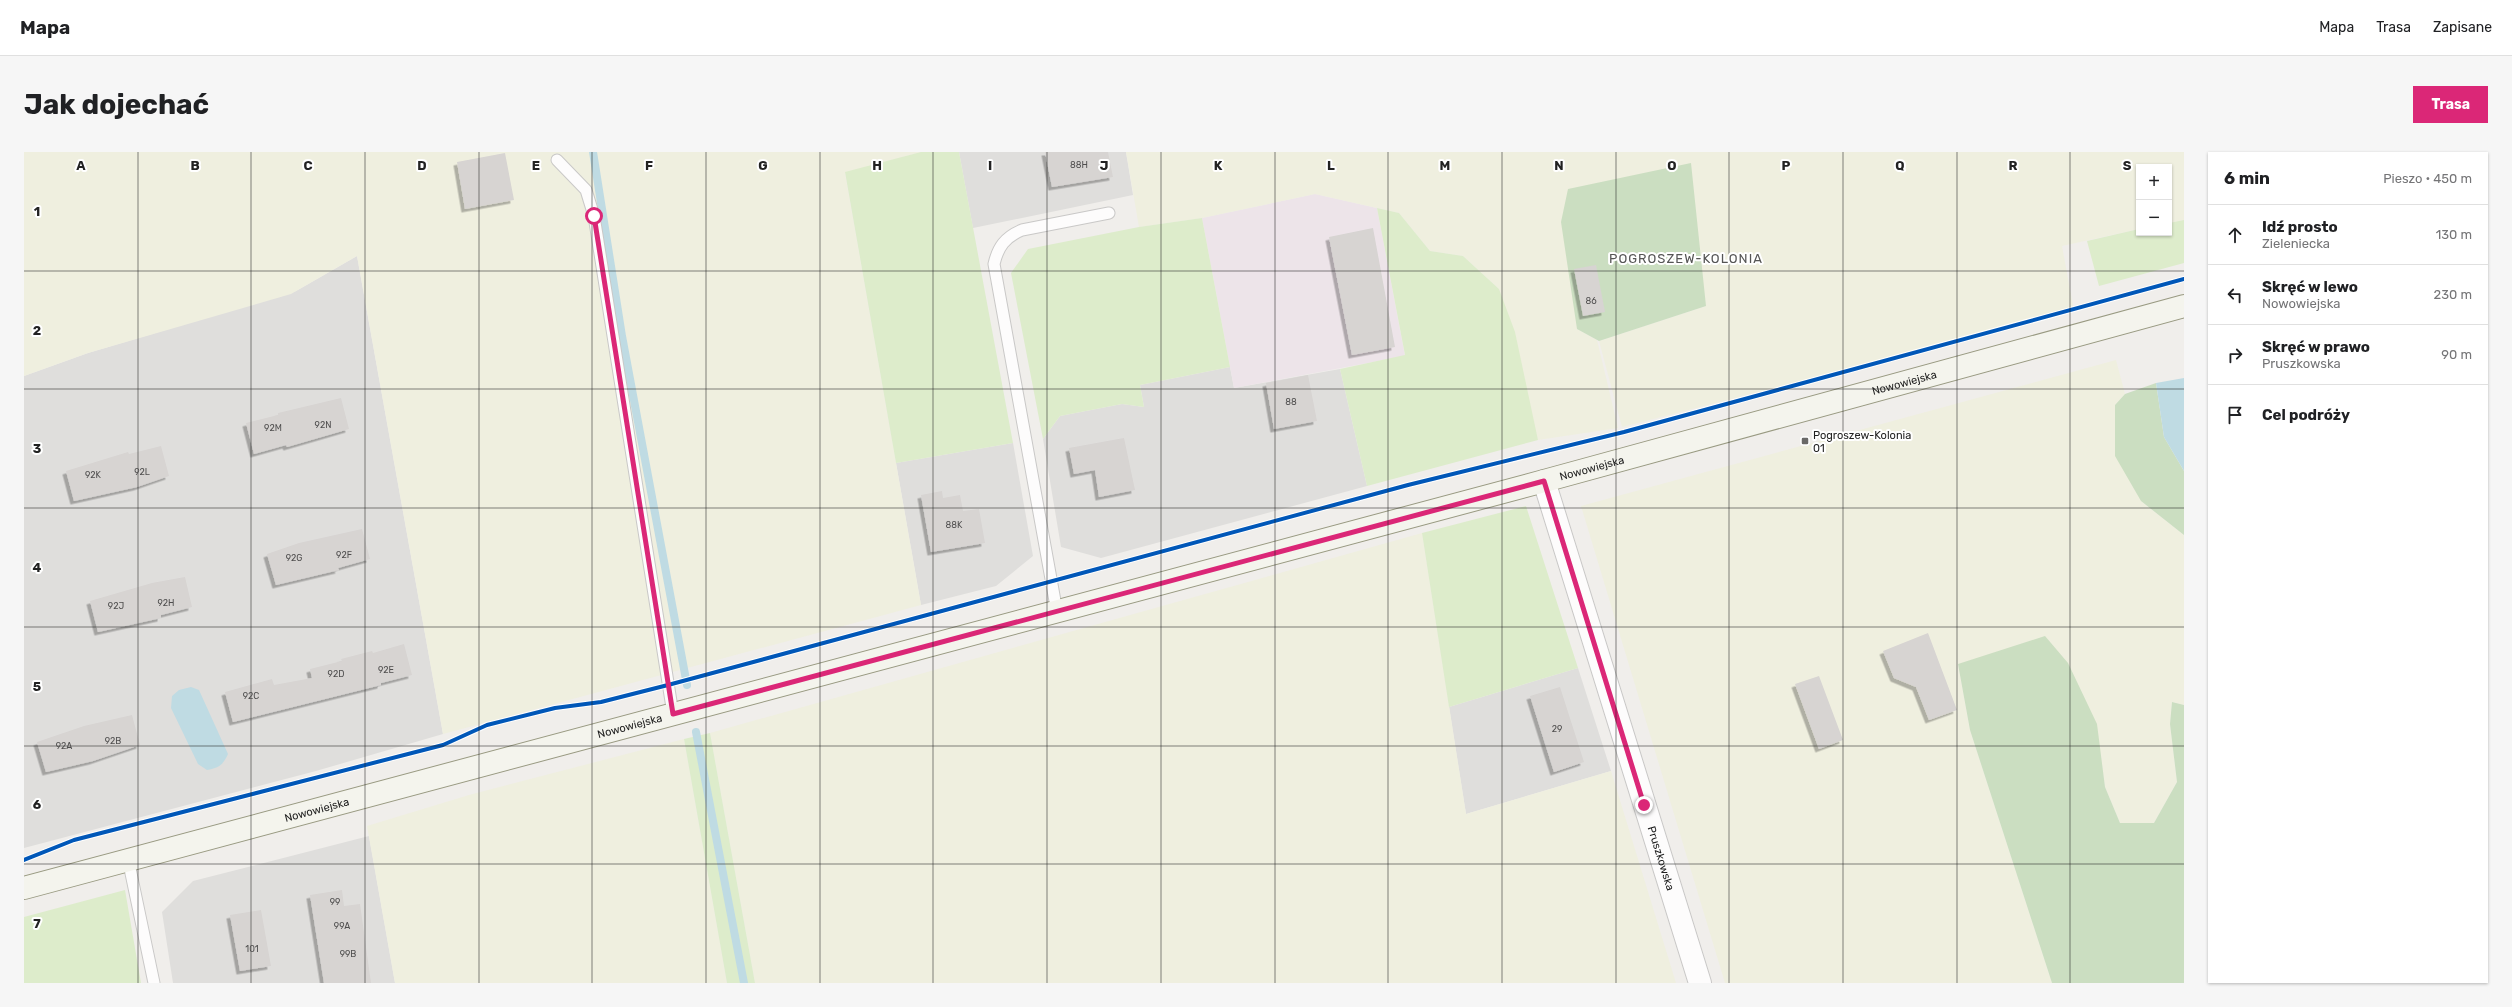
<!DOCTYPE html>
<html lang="pl">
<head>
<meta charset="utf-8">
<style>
  :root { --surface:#fff; --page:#f6f6f6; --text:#202124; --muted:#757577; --line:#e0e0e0; --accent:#db2777 }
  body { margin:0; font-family:Rubik,sans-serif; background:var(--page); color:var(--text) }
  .controls { position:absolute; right:12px; top:12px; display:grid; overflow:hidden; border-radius:0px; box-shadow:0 1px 3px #0004 }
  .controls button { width:36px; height:36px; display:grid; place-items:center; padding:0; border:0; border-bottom:1px solid var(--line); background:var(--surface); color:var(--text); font:20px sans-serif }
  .stop { position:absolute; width:12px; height:12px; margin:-9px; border:3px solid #db2777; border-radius:50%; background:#fff }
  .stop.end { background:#db2777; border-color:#fff; box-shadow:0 1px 4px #0008 }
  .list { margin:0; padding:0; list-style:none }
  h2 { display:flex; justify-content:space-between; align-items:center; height:52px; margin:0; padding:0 16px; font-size:17px }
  h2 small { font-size:13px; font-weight:400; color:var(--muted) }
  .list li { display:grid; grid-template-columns:26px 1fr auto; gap:12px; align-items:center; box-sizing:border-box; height:60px; padding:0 16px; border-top:1px solid var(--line) }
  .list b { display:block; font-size:15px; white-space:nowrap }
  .list p { margin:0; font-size:13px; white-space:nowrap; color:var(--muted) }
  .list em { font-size:13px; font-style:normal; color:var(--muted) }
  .icon { flex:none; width:22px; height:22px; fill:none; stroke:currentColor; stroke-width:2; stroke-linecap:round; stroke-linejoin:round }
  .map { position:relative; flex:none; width:2160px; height:831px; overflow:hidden; border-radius:0px }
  header { display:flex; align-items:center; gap:24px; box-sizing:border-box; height:56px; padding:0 20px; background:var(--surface); border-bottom:1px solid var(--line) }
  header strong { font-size:19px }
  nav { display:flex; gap:22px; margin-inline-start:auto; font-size:14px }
  .intro { display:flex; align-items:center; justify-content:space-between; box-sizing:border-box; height:96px; padding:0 24px }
  h1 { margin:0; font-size:28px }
  .button { padding:10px 18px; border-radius:0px; background:var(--accent); color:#fff; font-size:14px; font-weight:700 }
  main { display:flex; gap:24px; padding:0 24px }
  aside { flex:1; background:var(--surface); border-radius:0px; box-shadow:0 1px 3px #0004 }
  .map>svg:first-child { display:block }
</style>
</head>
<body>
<header>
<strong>Mapa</strong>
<nav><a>Mapa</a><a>Trasa</a><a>Zapisane</a></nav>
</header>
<div class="intro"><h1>Jak dojechać</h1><a class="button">Trasa</a></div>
<main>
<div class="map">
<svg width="2160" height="831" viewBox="0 0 2160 831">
  <defs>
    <filter id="shadow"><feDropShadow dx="-3.5" dy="3.5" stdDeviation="0" flood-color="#0004"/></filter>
  </defs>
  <rect width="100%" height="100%" fill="#f0eeeb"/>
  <path fill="#dfdedc" d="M935,0h167l7,43 -160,33z
    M333,104l86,478 -127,37 -292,77v-472l64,-23 208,-62z
    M1206,215l4,21 106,-19 27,117 -266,72 -40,-11 -18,-108 17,-23 62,-12 22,3 -4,-22z
    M989,291l20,113 -37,30 -75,19 -25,-142z
    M1554,516l33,103 -145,43 -17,-107z
    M345,684l26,147h-222l-11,-71 31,-31z"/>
  <path fill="#ede4e9" d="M1291,42l62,14 28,148 -171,32 -32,-170z"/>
  <path fill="#efefdf" d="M0,0h897l-76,21 76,432 -478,129 -86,-478 -66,38 -203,59 -64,23z
    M1102,0h1058v68l-15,3v-56h-30v62l-77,17 12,65 -452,116 -23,-86 107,-35 -129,23 20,11 21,88 -80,12 -39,-151 -36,-33 -33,-5 -31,-38 -84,-19 -113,24 -63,9z
    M2092,208l9,34 -10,11 26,96 43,34v170l-12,-3 -2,22 7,58 -23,41h-34l-15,-36 -9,-63 -138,-60 12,66 82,253h-327l-144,-477z
    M1398,381l44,281 145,-43 65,212h-921l-45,-250z
    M660,587l43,244h-332l-28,-157 102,-31z"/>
  <path fill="#ddeccb" d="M897,0h38l54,291 -117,20 -51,-291z
    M1353,56l22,5 31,38 33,5 36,33 16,43 23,108 -171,46 -27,-117 65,-14z
    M1178,66l28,149 -90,18 4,22 -22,-3 -62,12 -17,23 -32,-166 17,-24 111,-22z
    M2160,68v43l-85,23 -12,-45 52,-12v4h30v-10z
    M1502,354l52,162 -129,39 -27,-174z
    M686,581l45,250h-28l-43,-244z
    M101,738l16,93h-117v-66z"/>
  <path fill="#cbdec1" d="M1667,11l15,143 -107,35 -22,-12 -16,-107 7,-33z
    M2132,231l8,54 20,34v64l-43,-34 -26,-45v-51l10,-11z
    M2021,484l23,27 29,61 8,63 15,36h34l23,-41 -7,-58 2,-22 12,3v278h-132l-82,-253 -12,-66z"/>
  <path fill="#bfdbe3" d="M2160,226v93l-20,-34 -8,-54z
    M167,535l8,3 29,64c-5,11 -9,14 -21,16l-9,-6 -27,-56 1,-12 7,-6z"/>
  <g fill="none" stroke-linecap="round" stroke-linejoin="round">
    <path stroke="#bfdbe3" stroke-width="8" d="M569,0l29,184 65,349
      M672,580l48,251"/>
  </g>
  <path fill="#d7d4d2" filter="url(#shadow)" d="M1021,0h63l5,25 -61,10z
    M481,1l9,47 -49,9 -8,-47z
    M1349,76l22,119 -43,8 -23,-118z
    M1572,113l9,47 -22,4 -9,-47z
    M1284,223l9,46 -43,8 -8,-46z
    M317,246l8,31 -62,18 -1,-2 -32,9 -8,-31 32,-8v-2z
    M1100,286l11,52 -36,7 -4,-27 -21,4 -5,-26z
    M137,294l8,30 -32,11 -63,14 -8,-30 62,-19 1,2z
    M918,339l1,7 17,-3 3,16 16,-2 6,34 -54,9 -10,-57z
    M338,377l8,30 -32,9 1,2 -63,15 -9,-31 32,-11z
    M161,425l7,30 -31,8v3l-63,14 -8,-31 62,-18z
    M1904,481l29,77 -28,10 -13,-33 -22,-9 -11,-27z
    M380,492l8,31 -31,8v2l-148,37 -8,-30 47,-13 2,6 38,-7 -2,-9 32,-8 -1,-2 31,-8 1,2z
    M1795,524l24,64 -24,9 -24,-65z
    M1536,535l24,75 -30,10 -24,-76z
    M108,563l8,30 -47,16 -47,11 -9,-30 47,-16z
    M318,738l2,16 16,-2 11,79h-47l-14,-88z
    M237,758l10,56 -31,5 -10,-56z"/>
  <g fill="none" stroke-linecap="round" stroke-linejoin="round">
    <defs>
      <path id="lane" d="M533,8l29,30 8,26 79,498
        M1033,460l-63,-348c4,-17 11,-27 28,-34l87,-17
        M104,707l26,124"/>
      <g id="street">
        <path id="s1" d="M1520,329l156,502"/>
      </g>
      <g id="secondary">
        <path id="s2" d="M0,736l1520,-407 640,-175"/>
      </g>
    </defs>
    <use href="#lane" stroke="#c9c8c7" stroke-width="13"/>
    <use href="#street" stroke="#c9c8c7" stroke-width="24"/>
    <use href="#secondary" stroke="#999a82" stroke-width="24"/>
    <use href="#lane" stroke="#fdfcfc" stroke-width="11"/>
    <use href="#street" stroke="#fdfcfc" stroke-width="22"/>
    <use href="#secondary" stroke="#f4f4ed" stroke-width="22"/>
    <defs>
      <path id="cycleway" d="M0,708l50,-20 369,-95 44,-20 68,-17 46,-6 67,-17 740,-200 216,-53 560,-153"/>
    </defs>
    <use href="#cycleway" stroke="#fff" stroke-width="6"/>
    <use href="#cycleway" stroke="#0057b8" stroke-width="4"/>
  </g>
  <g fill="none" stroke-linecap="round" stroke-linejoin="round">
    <path stroke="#db2777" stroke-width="5" d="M570,64l79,498 871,-233 100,324"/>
  </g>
  <path fill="none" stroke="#222" stroke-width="1" stroke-opacity="0.55" d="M114,0v831M227,0v831M341,0v831M455,0v831M568,0v831M682,0v831M796,0v831M909,0v831M1023,0v831M1137,0v831M1251,0v831M1364,0v831M1478,0v831M1592,0v831M1705,0v831M1819,0v831M1933,0v831M2046,0v831M0,119h2160M0,237h2160M0,356h2160M0,475h2160M0,594h2160M0,712h2160"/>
  <rect fill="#6a6968" stroke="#fff" stroke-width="1.5" x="1777" y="285" width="8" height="8" rx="2"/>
  <g text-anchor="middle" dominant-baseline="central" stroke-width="4" stroke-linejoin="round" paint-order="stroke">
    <g font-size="9" fill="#4f4e4e">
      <text x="1055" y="13">88H</text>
      <text x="1567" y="149">86</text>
      <text x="1267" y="250">88</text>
      <text x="299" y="273">92N</text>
      <text x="249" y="276">92M</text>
      <text x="118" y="320">92L</text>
      <text x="69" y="323">92K</text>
      <text x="930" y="373">88K</text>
      <text x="320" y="403">92F</text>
      <text x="270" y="406">92G</text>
      <text x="142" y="451">92H</text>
      <text x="92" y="454">92J</text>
      <text x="362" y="518">92E</text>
      <text x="312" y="522">92D</text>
      <text x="227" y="544">92C</text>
      <text x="1533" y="577">29</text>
      <text x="89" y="589">92B</text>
      <text x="40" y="594">92A</text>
      <text x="311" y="750">99</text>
      <text x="318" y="774">99A</text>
      <text x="228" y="797">101</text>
      <text x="324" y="802">99B</text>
    </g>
    <g font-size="11" fill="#222" stroke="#fff">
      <text stroke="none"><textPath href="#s2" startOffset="1947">Nowowiejska</textPath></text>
      <text stroke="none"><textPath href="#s2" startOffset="1623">Nowowiejska</textPath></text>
      <text stroke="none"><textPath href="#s2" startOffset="627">Nowowiejska</textPath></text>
      <text stroke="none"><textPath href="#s2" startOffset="303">Nowowiejska</textPath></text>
      <text stroke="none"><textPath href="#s1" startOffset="395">Pruszkowska</textPath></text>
    </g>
    <g font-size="11" fill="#222" stroke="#fff" text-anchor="start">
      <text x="1789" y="283">Pogroszew-Kolonia<tspan x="1789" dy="13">01</tspan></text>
    </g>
    <g font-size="13" letter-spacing="1" fill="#555" stroke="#fff">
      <text x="1662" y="106">POGROSZEW-KOLONIA</text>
    </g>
  </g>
  <g font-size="13" text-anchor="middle" font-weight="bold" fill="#222" stroke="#fff" stroke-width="4" stroke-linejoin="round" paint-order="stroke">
    <text x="57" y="18">A</text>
    <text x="171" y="18">B</text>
    <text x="284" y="18">C</text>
    <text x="398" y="18">D</text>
    <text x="512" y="18">E</text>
    <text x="625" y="18">F</text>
    <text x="739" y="18">G</text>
    <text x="853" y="18">H</text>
    <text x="966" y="18">I</text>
    <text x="1080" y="18">J</text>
    <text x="1194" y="18">K</text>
    <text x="1307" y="18">L</text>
    <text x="1421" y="18">M</text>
    <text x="1535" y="18">N</text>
    <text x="1648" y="18">O</text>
    <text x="1762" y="18">P</text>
    <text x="1876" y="18">Q</text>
    <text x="1989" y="18">R</text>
    <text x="2103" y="18">S</text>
    <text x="13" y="64">1</text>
    <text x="13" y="183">2</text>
    <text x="13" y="301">3</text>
    <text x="13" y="420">4</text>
    <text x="13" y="539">5</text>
    <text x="13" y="657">6</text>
    <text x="13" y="776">7</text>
  </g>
</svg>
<div class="controls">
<button>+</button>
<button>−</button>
</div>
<div class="stop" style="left:570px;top:64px"></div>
<div class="stop end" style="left:1620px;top:653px"></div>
</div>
<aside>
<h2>6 min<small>Pieszo · 450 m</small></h2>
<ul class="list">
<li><svg class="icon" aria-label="ahead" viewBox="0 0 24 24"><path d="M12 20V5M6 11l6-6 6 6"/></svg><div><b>Idź prosto</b><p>Zieleniecka</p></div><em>130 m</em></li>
<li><svg class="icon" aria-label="left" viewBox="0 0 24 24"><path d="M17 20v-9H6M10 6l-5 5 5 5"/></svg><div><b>Skręć w lewo</b><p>Nowowiejska</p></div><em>230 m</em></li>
<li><svg class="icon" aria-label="right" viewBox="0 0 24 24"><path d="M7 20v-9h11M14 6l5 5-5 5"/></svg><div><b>Skręć w prawo</b><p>Pruszkowska</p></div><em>90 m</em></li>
<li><svg class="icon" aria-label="arrive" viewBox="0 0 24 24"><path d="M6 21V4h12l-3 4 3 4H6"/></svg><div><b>Cel podróży</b></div></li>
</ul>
</aside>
</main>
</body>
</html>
